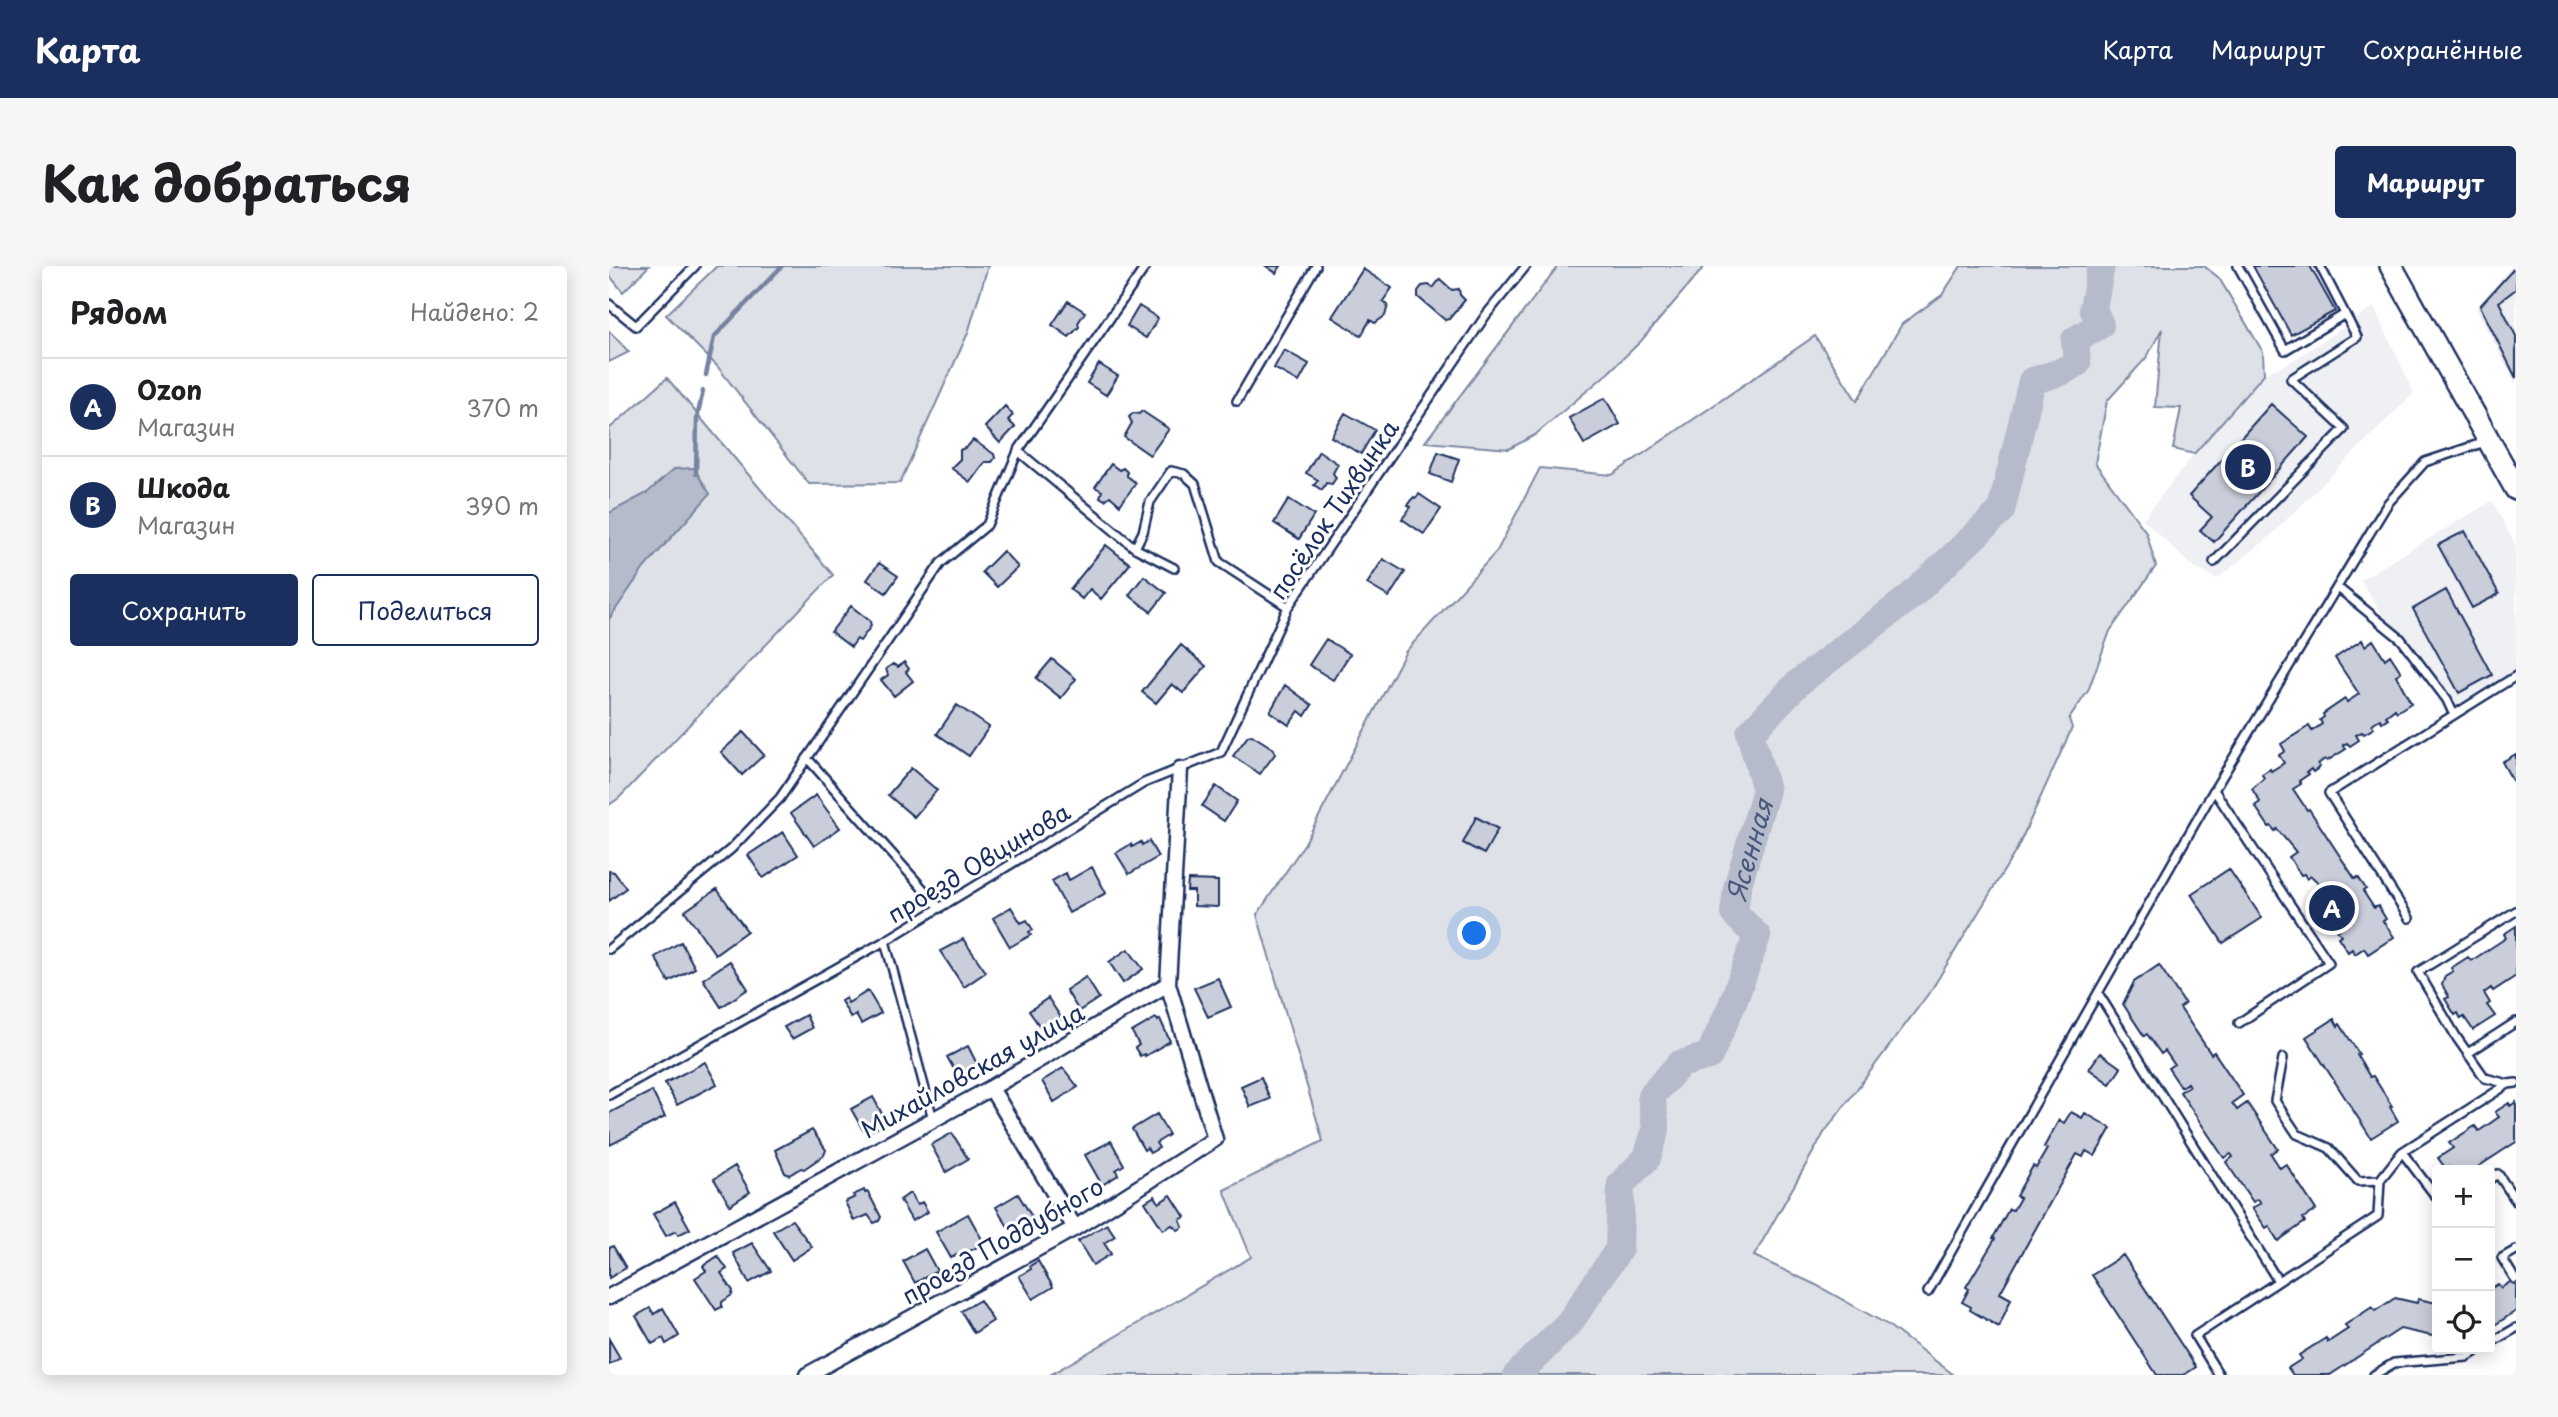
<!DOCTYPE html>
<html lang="ru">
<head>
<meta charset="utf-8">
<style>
  :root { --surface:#fff; --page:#f6f6f6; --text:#202124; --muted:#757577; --line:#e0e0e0; --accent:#1b2f5e }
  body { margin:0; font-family:"Playpen Sans",sans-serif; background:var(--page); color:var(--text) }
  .controls { position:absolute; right:21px; bottom:21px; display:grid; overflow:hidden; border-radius:7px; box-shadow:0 4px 18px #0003 }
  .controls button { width:63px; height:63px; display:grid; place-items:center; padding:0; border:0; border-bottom:2px solid var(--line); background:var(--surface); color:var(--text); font:35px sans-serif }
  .you { position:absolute; left:866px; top:668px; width:24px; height:24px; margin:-18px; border:5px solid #fff; border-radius:50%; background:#1a73e8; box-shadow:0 0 0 10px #1a73e833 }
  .badge { display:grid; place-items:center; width:46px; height:46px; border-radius:50%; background:var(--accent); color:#fff; font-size:23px; font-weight:700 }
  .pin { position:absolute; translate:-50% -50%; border:4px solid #fff; box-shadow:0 2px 7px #0006 }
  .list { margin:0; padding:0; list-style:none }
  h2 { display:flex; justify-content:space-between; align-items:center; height:91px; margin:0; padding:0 28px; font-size:30px }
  h2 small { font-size:23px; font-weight:400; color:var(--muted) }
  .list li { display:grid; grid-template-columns:46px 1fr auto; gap:21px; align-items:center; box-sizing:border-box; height:98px; padding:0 28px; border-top:2px solid var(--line) }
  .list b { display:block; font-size:26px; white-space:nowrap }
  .list p { margin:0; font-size:23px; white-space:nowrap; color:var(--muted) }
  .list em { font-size:23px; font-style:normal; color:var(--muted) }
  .actions { display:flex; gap:14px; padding:21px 28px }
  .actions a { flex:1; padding:16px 0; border:2px solid var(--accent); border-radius:7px; text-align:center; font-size:24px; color:var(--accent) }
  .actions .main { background:var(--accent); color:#fff }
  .icon { flex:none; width:38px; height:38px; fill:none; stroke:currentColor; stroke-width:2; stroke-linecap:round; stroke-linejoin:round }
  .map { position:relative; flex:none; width:1907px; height:1109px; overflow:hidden; border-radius:7px }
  header { display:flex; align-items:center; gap:42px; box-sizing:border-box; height:98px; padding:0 35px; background:var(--accent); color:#fff }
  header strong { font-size:33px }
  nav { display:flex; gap:38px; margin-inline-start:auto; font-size:24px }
  .intro { display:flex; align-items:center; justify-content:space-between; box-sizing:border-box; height:168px; padding:0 42px }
  h1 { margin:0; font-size:49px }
  .button { padding:18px 32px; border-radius:7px; background:var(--accent); color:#fff; font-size:24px; font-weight:700 }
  main { display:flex; gap:42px; padding:0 42px }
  aside { flex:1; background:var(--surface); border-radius:7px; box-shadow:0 4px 18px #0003 }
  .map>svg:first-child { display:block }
</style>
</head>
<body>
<header>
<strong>Карта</strong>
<nav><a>Карта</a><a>Маршрут</a><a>Сохранённые</a></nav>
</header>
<div class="intro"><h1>Как добраться</h1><a class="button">Маршрут</a></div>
<main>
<aside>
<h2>Рядом<small>Найдено: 2</small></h2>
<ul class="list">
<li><span class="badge">A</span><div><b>Ozon</b><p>Магазин</p></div><em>370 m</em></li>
<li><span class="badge">B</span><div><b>Шкода</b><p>Магазин</p></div><em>390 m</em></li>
</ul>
<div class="actions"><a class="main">Сохранить</a><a>Поделиться</a></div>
</aside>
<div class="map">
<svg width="1907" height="1109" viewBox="0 0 1907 1109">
  <rect width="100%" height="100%" fill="#fff"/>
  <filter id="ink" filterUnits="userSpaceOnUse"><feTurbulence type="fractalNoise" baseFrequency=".0143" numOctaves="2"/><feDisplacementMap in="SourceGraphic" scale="14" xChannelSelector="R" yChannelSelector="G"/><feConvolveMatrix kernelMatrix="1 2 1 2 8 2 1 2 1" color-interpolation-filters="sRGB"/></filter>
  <g filter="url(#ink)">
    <path fill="#eff0f4" d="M1903,0h4v119l-40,-77z
      M1765,41l40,86 -148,147 -49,39 -25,-13 -49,-47 51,-65 70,-80 25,-11z
      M1883,235l24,45v135l-67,37 -89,-138z"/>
    <path fill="#dee1e7" stroke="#7c88a2" stroke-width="2" d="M0,0h40l-26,26 -14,-17z
      M108,0h271l-20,67 -68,150 -91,1 -92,-118 -51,-51z
      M949,0h147l-64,75 -33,32 -73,62 -26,14 -84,-7z
      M1352,0h243l15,12 44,74 1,22 -70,80 -21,-5 8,-41 -26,-1 7,-78 -15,28 -40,44 -12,62 51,69 10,34 -46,65 -22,60 -19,28 3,9 -55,121 -85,140 -108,144 -70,123 62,29 72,40 66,50h-904l201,-118 -27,-67 99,-49 -66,-226 48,-72 101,-192 91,-100 43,-83 72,7 203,-139 42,65 45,-77 40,-29z
      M0,65l20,21 -20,10z
      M58,112l166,197 -214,223 -10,7v-376z"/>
    <path fill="#b5bbca" stroke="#77839f" stroke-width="2" d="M85,202l16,26 -66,74 -35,51v-106l38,-20 27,-24z"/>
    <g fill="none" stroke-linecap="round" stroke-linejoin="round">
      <path stroke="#77839f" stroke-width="4.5" d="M97,109l8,-38 68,-71
        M87,208l1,-56 6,-27"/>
      <path stroke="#b5bbca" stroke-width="28" id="s1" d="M908,1109l53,-53 49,-73 2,-65 26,-26 9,-29 -5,-33 29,-32 29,-8 23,-51 25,-69 -23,-23 3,-25 29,-98 -16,-57 48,-50 112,-86 91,-86 31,-130 29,-9 16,-9 -2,-23 25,-15 -7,-17 8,-42"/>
    </g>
    <path fill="#caceda" stroke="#1b2f5e" stroke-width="2" d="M657,0h15l-5,7z
      M1644,0h57l25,45 -44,24z
      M1907,0v23l-17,13 17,34v42l-36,-72z
      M754,3l29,19 -9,13 5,4 -3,11 -10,7 -5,-3 -9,16 -29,-19z
      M831,13l12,11 7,-1 1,6 5,5 -16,19 -4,1 -27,-23v-6l4,-5 7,-1 4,3z
      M459,35l17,11 -7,11 1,4 -10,10 -17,-12z
      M530,40l19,12 -12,20 -19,-12z
      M675,84l25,14 -10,18 -25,-14z
      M490,98l19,12 -12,19 -19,-12z
      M996,132l15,26 -36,20 -15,-26z
      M1662,138l37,33 -94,105 -14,-12 12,-13 -23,-21z
      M396,140l8,9 -5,5 7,7 -15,16 -15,-16z
      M533,145l27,18 -19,26 -26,-18 8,-14 -3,-6 4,-4 6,1z
      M736,147l30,17 -14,24 -30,-17z
      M364,174l21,14 1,4 -3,4h-7l-15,20 -19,-14 9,-9v-9l7,-3z
      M710,185l19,13 -5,9 3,5 -4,6 -6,-1 -4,7 -8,-5 4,-5 -12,-7z
      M829,186l21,7 -8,23 -21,-8z
      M502,198l8,6 4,-2 4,4v4l9,7 -16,22 -10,-9 -5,4 -5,-3 2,-6 -7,-4z
      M810,228l22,15 -17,25 -22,-15 9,-12 -3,-2 2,-4 4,-4 2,1z
      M680,233l25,16 -15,24 -25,-16z
      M1856,265l34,63 -27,14 -34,-63z
      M497,279l24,19 -29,35 -11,-10 -8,10 -12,-10z
      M394,285l15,16 -21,20 -15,-15z
      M774,293l22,13 -16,25 -22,-13z
      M270,297l19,13 -12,17 -19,-13z
      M535,310l22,17 -15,19 -22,-17z
      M1837,324l46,85 -33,18 -46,-84z
      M242,340l19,15 1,5 -11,15 -3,-2 -6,8 -20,-15z
      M717,373l24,15 -17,26 -24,-15z
      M1753,374l3,6 8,-6 12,19 5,-4 11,17 -5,3 15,28 -14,9 -2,-3 -9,7 2,2 -6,4 -2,-3 -8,5 2,4 -10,6 -2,-2 -6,3 3,5 -9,6 -3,-3 -4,2 3,4 -19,12 -2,-2 -7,5 2,3 -7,5 -2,-3 -4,3 2,2 -10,7 2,3 -8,5 14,21 2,-1 46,70 3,-2 8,12 -3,2 11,17 4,-2 8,13 -3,2 11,16 -26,17 -4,-6 -9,6 -3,-5 -4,3 -10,-15 3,-2 -4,-5 3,-1 -14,-21 -3,3 -9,-13 3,-3 -3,-5 7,-5 -10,-9 -4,3 -3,-5 -3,1 -12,-18 7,-5 -19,-23 -2,2 -4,-5 -2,1 -14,-21 5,-4 -8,-13 12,-11 -2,-4 8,-5 1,2 13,-8 -5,-8 6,-4 -4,-7 28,-18 3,5 10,-7 -2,-4 4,-3 -1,-3 22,-15 2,3 12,-8 -24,-36z
      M572,379l25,21 -23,27 -11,-9 -16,19 -14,-11z
      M443,393l24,20 -15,19 -25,-20z
      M295,396l5,7 -3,3 7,9 -19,15 -13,-16 7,-5 -2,-6 7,-5 5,3z
      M676,419l27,20 -7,11 -6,-5 -10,14 -19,-13z
      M348,439l32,22 -20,29 -32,-22z
      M134,466l21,23 -22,20 -21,-23z
      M643,469l22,14 1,5 -15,20 -27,-18 15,-20z
      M1907,488v33l-14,-25z
      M302,502l26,22 -23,27 -26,-22z
      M607,520l21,15 -13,20 -22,-15z
      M207,529l24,33 -26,18 -23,-33z
      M867,551l22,12 -14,25 -21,-11z
      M174,566l15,23 -35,23 -15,-23z
      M540,575l9,16 -29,17 -13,-21 15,-9 1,3 9,-5 1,3z
      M483,601l14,26 -37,20 -17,-32 14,-8 3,7z
      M1620,603l33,49 -39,25 -32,-49z
      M0,605l5,1 12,16 -17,13z
      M579,614l30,1v26l-24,-1v-15h-7z
      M108,623l30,42 -32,23 -30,-43z
      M402,641l10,16 6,-3 6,10 -4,2 2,3 -21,12 -17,-29z
      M1907,660v50l-23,15 -2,-3 -7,5 6,10 -3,2 8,11 -22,14 -9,-13 -3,2 -3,-6 -3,2 -10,-16 4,-2 -7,-12 3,-9 8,-5 -2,-3 17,-11 3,4 35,-23 -2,-4z
      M354,673l23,33 -22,15 -24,-36z
      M72,676l14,26 -26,14 -14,-25z
      M519,683l15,20 -20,14 -14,-21z
      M121,695l18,28 -27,18 -18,-28z
      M1550,699l26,39 -5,4 31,46 3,-2 29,43 -11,8 5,7 10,-7 31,46 -7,5 9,14 6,-4 30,46 -13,8 2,4 -27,19 -9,-15 -3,2 -14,-20 9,-5 -3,-4 -5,3 -27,-40 7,-5 -2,-3 -7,4 -44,-66 9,-6 -2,-3 -6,4 -13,-19 6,-4 -9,-13 -4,3 -14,-20 -3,2 -21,-32 11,-22z
      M477,711l13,21 -20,13 -13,-21z
      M609,712l13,29 -23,10 -14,-29z
      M259,725l13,22 -20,11 -5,-9 -5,3 -10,-17 5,-3 2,5z
      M439,732l14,21 -19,12 -14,-20z
      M197,749l6,13 -20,11 -8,-12z
      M547,752l2,3 2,-2 10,22 -25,15 -1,-2 -4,2 -5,-8 4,-3 -7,-13z
      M1725,753l4,7 2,-2 19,30 -2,1 13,22 3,-1 19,30 -2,1 8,14 -27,17 -65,-101z
      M359,780l11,22 -20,10 -12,-21z
      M1491,787l21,15 -11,16 -21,-15z
      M96,796l12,22 -40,21 -12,-22z
      M454,802l15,19 -24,15 -12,-21z
      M652,811l9,22 -20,8 -9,-21z
      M43,825l13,26 -55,28 -1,-32z
      M264,831l13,24 -7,4 -2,-3 -3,1 3,5 -9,4 -2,-4 -3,2 -12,-21z
      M1907,836v40l-43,28h-22l-3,-3 -2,2 -8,-11 15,-10 -4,-5 26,-17 4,5 20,-14 -4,-5 14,-9 1,3z
      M1462,846l11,6 3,-5 26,15 -16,28 -9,-5 -3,6 -6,-3 -77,139 11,6 -12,28 -29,-17 1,-3 -9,-5 7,-13 -3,-2 29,-48 -2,-1 16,-29 4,1 7,-12 -4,-2 17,-30 3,2 11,-19 -3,-2 15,-27 5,3z
      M548,848l12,21 -13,8 3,5 -9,5 -3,-5 -3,2 -12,-21z
      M203,864l14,20 -2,5 -20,14 -3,-1 -12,7 -4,-2 -10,-23z
      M343,867l16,26 -22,13 -15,-27z
      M502,875l13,24 -8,5 2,5 -16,10 -17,-30z
      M126,900l15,26 -20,13 -16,-26z
      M255,924l1,3 3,-1 13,25 -2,4 -5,2 -6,-8 -14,6 -9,-19 10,-5 -2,-2z
      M301,927l7,12 5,-3 6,10 -16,9 -12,-21z
      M409,928l14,23 -22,13 -14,-23z
      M562,929l14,22 -5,3 3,7 -5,3 -6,-5 -9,5 -18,-28 10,-6 4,7z
      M66,936l15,27 -12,6 -2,-4 -10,5 -13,-22z
      M359,948l16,29 -21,12 -2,-3 -10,6 -15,-26z
      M183,954l20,27 -20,13 -19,-29z
      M498,958l8,12 -11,7 7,11 -18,11 -15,-24z
      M143,977l19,28 -22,12 -16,-30z
      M4,980l13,22 -17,10v-30z
      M316,983l12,22 -22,12 -12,-22z
      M1514,989l73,112 -12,8h-27l-65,-100z
      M109,990l9,13 -6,4 12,18 -1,4 -10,7v5l-6,3 -21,-32 11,-7 -3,-5z
      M429,995l15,26 -20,12 -14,-23 12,-7 -1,-3z
      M1907,1012v33l-26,17v-39l8,-5 3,4z
      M1786,1032l22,5 1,-4 19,4v34l-37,-8 -70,46h-37l-5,-7 14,-9 -3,-4 27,-17 2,4 20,-13 -3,-4 27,-18 3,4z
      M371,1034l13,21 -19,12 -13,-22z
      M41,1042l4,6 9,-6 16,28 -13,8 -3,-6 -11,6 -16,-28z
      M0,1073l11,19 -11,7z"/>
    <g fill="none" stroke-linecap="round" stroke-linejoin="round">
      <defs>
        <path id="lane" d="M1629,0l47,84 60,-36
          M0,38l27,22 59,-60
          M628,135l79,-135
          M409,185l117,97 8,-16 7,-30 21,-31 13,3 11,10 24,78 69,45
          M526,282l39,20
          M1605,296l130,-133 -53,-50 66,-42 -37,-71
          M1728,321l64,52 46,61 6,13
          M198,492l133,150
          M1800,652l-80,-125 187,-117
          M0,683l122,-100 49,-51 161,-235 46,-38 31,-74 128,-185
          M1489,727l116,-203
          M1630,757l90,-60 -115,-173 174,-287 37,-41 60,-20
          M1859,787l48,-31
          M1674,792l-8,43 22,33 32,14 29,33 22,-1
          M1899,818l-23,-6 -28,-40 -39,-66 98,-61
          M0,829l276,-154
          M324,853l-48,-178 259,-158 77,-31 67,-145 198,-292 40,-49
          M1881,913l8,-5 18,27
          M1828,932l-35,-46 106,-68 8,-1
          M1906,1013l-13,-21 14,-8
          M1319,1026l170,-299 180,288
          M1881,1077l26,-15
          M1610,1109l-24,-39 183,-120 2,-36 22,-28
          M1765,1109l20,-12 73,-6 13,-8"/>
        <path id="street" d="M382,822l84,140
          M0,1031l382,-209 177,-104 12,-215
          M198,1109l268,-147 140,-89 -47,-155"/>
        <path id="primary" d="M1782,0l125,223"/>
      </defs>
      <use href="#lane" stroke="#1b2f5e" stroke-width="12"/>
      <use href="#street" stroke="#1b2f5e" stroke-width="19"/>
      <use href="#primary" stroke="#1b2f5e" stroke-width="26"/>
      <use href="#lane" stroke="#fff" stroke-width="7"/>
      <use href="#street" stroke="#fff" stroke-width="14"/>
      <use href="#primary" stroke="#fff" stroke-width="21"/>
    </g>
  </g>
  <g text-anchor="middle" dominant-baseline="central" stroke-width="6" stroke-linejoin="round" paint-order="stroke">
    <g font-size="24" fill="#1b2f5e" stroke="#fff">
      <text transform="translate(724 243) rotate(-56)">посёлок Тихвинка</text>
      <text transform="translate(369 596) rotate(-31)">проезд Овцинова</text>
      <text transform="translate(363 804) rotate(-29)">Михайловская улица</text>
      <text transform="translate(393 974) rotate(-30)">проезд Поддубного</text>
    </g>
    <g font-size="26" font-style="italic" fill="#49597e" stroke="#fff">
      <text stroke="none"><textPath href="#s1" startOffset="628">Ясенная</textPath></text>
    </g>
  </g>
</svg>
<div class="controls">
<button>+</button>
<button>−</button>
<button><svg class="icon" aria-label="locate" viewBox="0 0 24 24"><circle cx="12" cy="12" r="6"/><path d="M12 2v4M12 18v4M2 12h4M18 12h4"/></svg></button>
</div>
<div class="you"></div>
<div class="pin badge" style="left:1723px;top:642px">A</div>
<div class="pin badge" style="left:1639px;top:201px">B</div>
</div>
</main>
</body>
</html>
